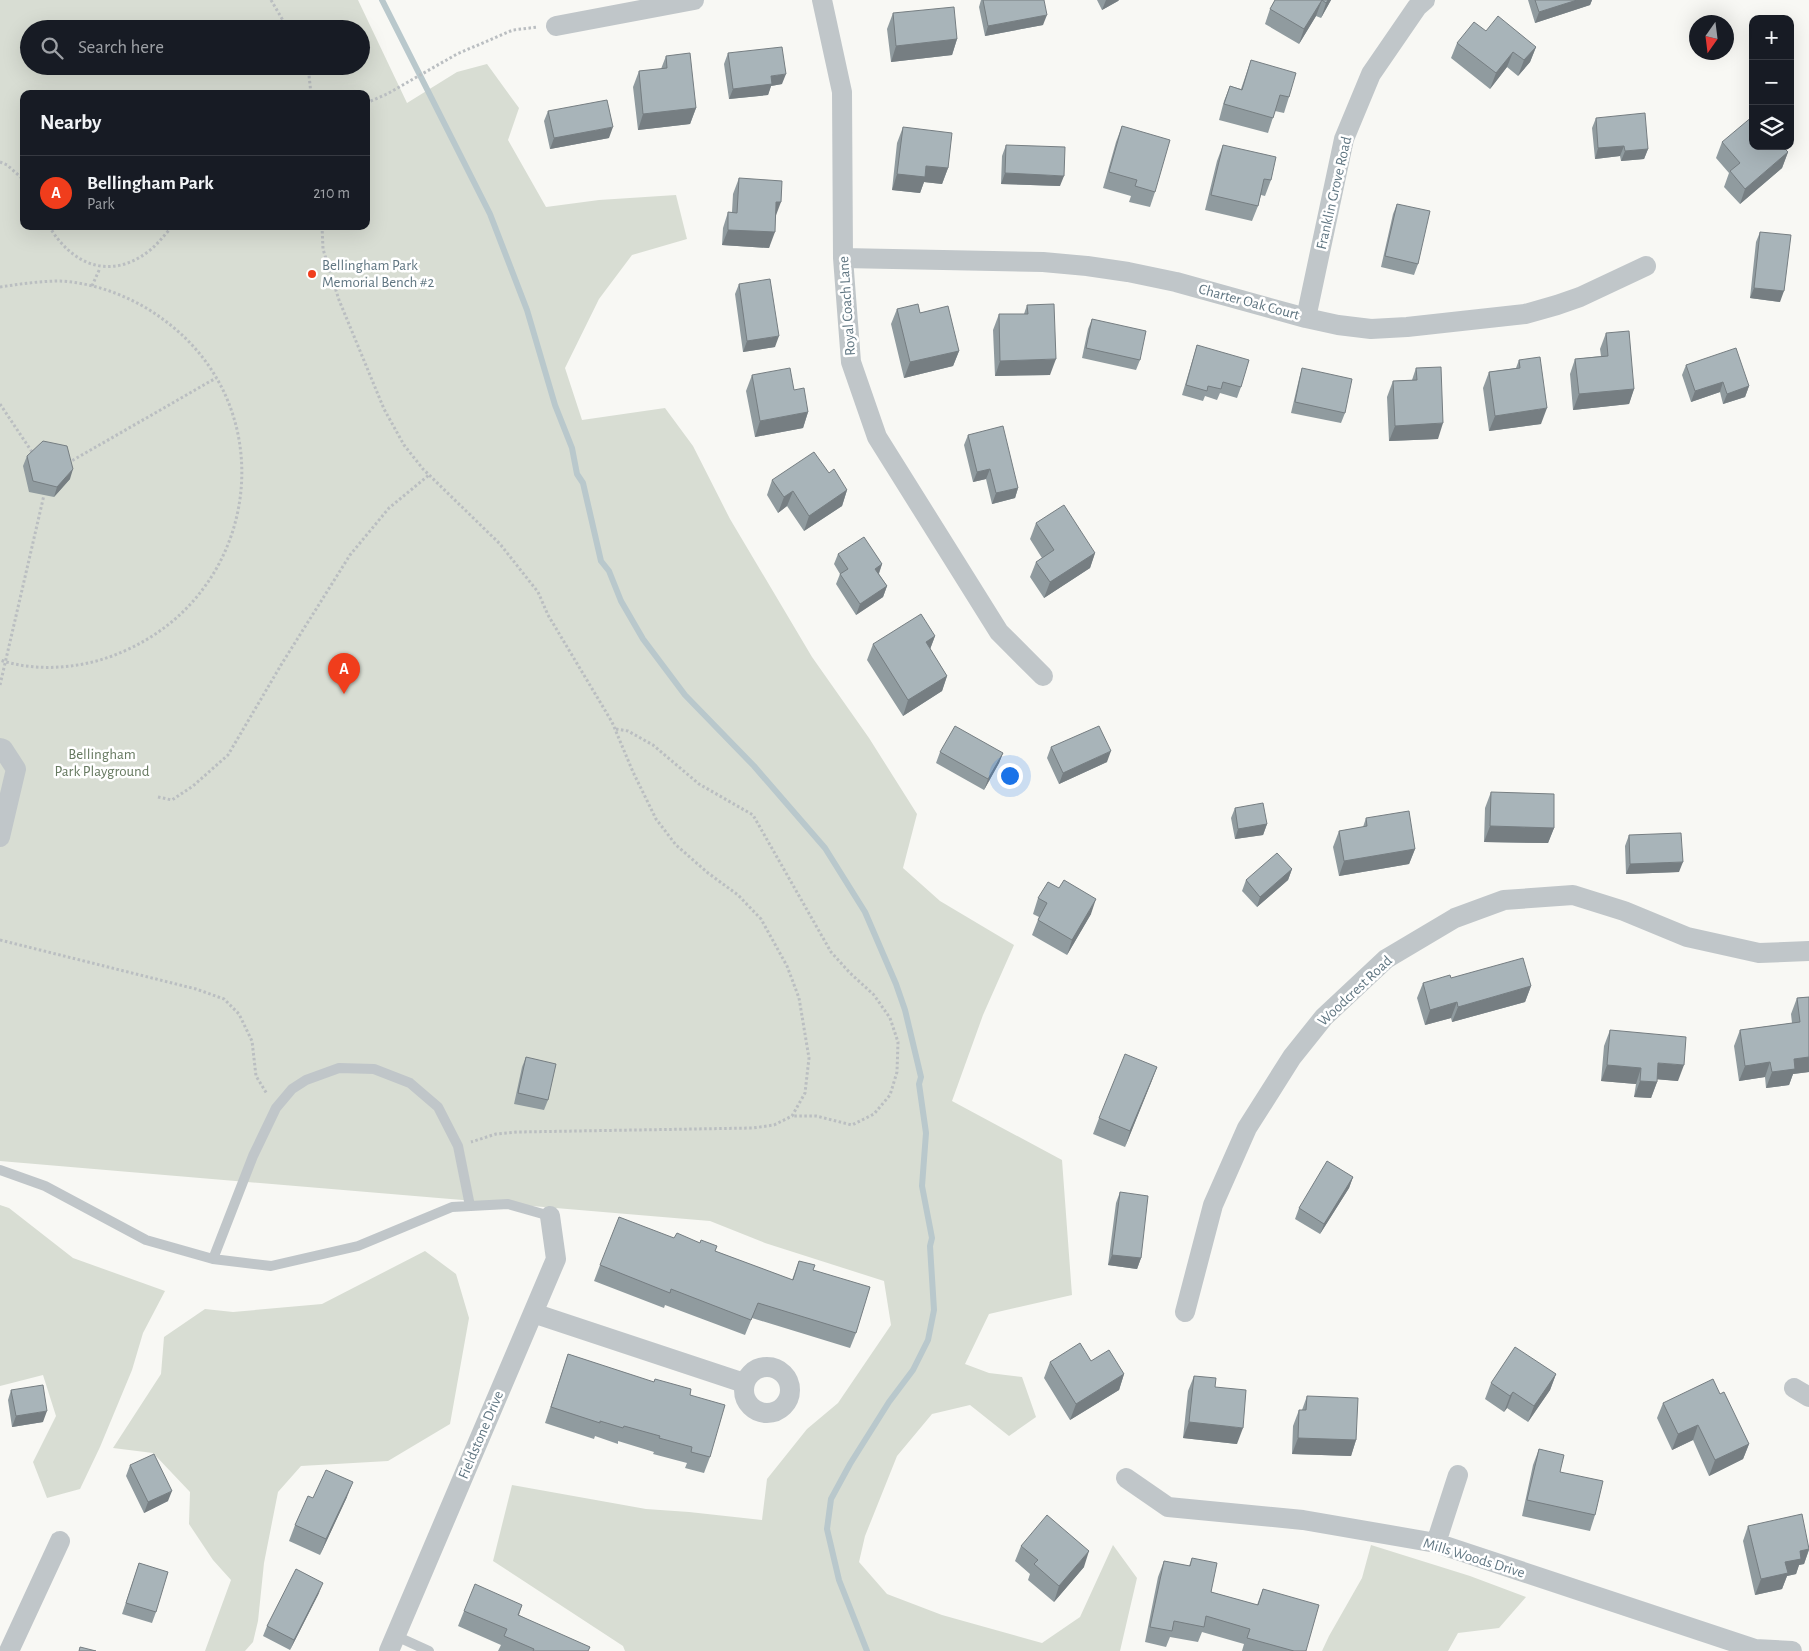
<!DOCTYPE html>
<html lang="en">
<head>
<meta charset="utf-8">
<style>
  :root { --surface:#171b24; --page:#242831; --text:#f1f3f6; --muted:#9ea1a6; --line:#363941; --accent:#f03d1c }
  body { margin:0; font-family:"Alegreya Sans",sans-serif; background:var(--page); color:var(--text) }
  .controls { position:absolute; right:15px; top:15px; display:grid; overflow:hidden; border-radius:10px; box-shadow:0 5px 20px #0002 }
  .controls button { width:45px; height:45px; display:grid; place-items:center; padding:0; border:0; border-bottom:1px solid var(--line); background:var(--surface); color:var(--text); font:25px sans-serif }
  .compass { position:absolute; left:1689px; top:15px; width:45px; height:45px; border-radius:50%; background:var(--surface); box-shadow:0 5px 20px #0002; rotate:194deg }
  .you { position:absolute; left:1009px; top:775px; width:18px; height:18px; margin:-12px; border:4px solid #fff; border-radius:50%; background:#1a73e8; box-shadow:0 0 0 8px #1a73e833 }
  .badge { display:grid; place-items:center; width:32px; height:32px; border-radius:50%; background:var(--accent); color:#fff; font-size:16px; font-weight:700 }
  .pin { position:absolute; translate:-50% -41px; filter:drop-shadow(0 1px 2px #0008) }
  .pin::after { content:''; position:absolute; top:26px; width:18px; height:15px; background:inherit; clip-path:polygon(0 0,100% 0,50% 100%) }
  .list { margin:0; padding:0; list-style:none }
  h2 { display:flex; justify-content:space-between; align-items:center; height:65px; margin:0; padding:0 20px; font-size:21px }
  h2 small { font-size:16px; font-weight:400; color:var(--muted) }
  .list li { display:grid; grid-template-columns:32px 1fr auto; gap:15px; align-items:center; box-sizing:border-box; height:75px; padding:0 20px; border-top:1px solid var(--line) }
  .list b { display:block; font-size:19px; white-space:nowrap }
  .list p { margin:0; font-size:16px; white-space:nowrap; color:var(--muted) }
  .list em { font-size:16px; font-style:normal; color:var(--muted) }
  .icon { flex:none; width:28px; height:28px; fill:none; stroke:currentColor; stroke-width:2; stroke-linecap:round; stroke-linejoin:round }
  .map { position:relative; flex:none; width:1809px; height:1651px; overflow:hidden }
  .search { position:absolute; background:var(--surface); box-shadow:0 5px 20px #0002; left:20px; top:20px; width:350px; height:55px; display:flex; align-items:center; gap:12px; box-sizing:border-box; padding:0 18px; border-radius:28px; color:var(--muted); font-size:19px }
  .panel { position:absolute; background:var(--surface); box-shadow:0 5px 20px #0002; left:20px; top:90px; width:350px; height:140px; border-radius:10px }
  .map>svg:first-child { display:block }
</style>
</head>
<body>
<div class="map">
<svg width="1809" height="1651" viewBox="0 0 1809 1651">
  <rect width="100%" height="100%" fill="#f8f8f4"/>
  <path fill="#d8ddd3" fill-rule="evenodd" d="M0,0h358l49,103 50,-31 30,-8 32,44 -11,32 38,67 53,-7 77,-5 11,44 -55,16 -33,44 -34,69 17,52 83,-12 28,38 37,73 82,138 57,81 48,76 -14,54 37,33 74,44 -31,70 -31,86 110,59 10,135 -83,19 -24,50 24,9 33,4 14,40 -27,19 -39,-31 -38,9 -35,42 -32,80 -6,26 28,32 55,21 100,28 38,-26 33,-72 24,33 -17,73h-495l-2,-5 -130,-85 19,-76 134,24 43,3 73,8 5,-41 40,-50 31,-26 53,-78 -7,-44 -119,-38 -55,-22 -710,-60zM29,29h332v37h-332zM24,94h342v132h-342z
    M0,1205l9,3 64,50 92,33 -22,42 -11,37 -32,77 -20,42 -33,9 -14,-36 23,-46 -13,-41 -43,11z
    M425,1251l31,23 13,44 -19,106 -62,37 -87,5 -23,26 -14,71 -6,58 -5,21 -8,9h-40l26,-71 -18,-20 -24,-36 1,-32 -37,-39 -40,-5 48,-74 3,-37 41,-28 28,3 89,-8z
    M1371,1545l99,31 56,21 -27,31 -41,5 -10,18h-126l7,-15 33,-58z"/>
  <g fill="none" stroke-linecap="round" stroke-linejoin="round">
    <path stroke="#b9c8cc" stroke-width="6" d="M382,0l108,214 37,96 28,95 17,43 5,26 6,9 18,78 8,10 12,30 22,38 42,56 69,71 71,82 40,64 31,72 9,26 16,67 -2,7 7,49 -4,53 10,52 -2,8 4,64 -6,30 -15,30 -24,32 -39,62 -19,35 -4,30 12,51 28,71"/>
    <path stroke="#babec1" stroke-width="3" stroke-dasharray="2.5 2.5" stroke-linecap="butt" d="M271,0l17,29
      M308,66l3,28
      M366,103l21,-9 70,-40 56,-24 25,-3
      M0,162l7,3 17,15
      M49,226c23,39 61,55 100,25 9,-7 16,-17 24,-25
      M322,226l1,23 16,51 45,109 20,36 19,24 77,75 38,48 10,23 64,107 21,50 23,47 20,26 32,28 30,22 23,24 26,47 12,32 10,60 -4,35 -13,23 -18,9 -21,3 -235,4 -22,2 -25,8
      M92,286l8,-18
      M0,287c20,-3 40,-6 60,-6 37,2 75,17 104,39 122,90 95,274 -42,332 -36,16 -84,21 -122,8
      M0,404l34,51
      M68,463l148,-85
      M0,685l44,-190
      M616,729l12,2 25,14 46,39 54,31 78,137 19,21 24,22 16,23 8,24 -1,30 -7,23 -16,19 -22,11 -36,-9h-24
      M158,797l14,3 21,-14 35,-31 53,-90 69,-110 39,-47 40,-33
      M0,940l196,49 28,10 15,15 13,27 4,35 11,18"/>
    <path stroke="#c0c6c9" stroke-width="10" d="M0,1170l45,16 101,54 67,19 58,7 87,-20 94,-39 56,-3 42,12
      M213,1259l40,-103 23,-48 16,-19 14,-9 33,-12 35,1 36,14 28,24 20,39 12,60
      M396,1636l33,15"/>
    <path stroke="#c0c6c9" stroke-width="20" d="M822,0l20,92 1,166 8,104 26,75 122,195 44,44
      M556,26l138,-26
      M843,258l200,4 44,4 41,6 48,10 130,36 32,7 33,4 36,-2 118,-13 32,-9 23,-8 66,-31
      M1306,318l38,-179 27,-65 46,-67 8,-7
      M0,748l3,1 13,20 -16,68
      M1185,1312l28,-107 34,-77 45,-71 32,-40 62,-58 69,-41 49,-18 69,-5 51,16 63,26 72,16 50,-2
      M533,1313l211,70
      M744 1390a23 23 0 1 1 46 0a23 23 0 1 1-46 0Z
      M1794,1388l15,9
      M1126,1478l42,29 135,13 133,23 319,106 37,2
      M1436,1543l22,-68
      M9,1651l51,-110
      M389,1651l167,-392 -6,-43"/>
  </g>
  <path fill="#909b9f" d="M981,0h63l-1,25 -58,11 -6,-29z
    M1097,0h22l-1,1 -16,9z
    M1275,0h56l-10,18 -5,-2 -17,28 -34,-20 5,-15z
    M1528,0h64l-2,5 -55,18z
    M893,13l64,26 -5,16 -61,7 -4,-33z
    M1486,31l50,16 -6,15 -12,14 -11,-9 -17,22 -39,-31 6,-15z
    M728,53l54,31 -11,2 -3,9 -39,4 -5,-35z
    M666,56l30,52 -6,16 -52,6 -5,-43 6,-16 22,-2z
    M1251,60l38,37 -5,16 -9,-2 -7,22 -49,-13 5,-19 6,-15 11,3z
    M548,111l61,27 -59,11 -6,-28z
    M1596,118l52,31 -4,10 -23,2 -1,-5 -25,3 -3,-31z
    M1122,126l33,66 -5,15 -21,-5 2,-6 -28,-8 13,-46z
    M903,127l45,41 -6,16 -18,-2 -4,11 -28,-3 5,-47z
    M1722,142l66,10 -6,16 -42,36 -16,-17 5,-14 -13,-15z
    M1006,145l54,41 -59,-2 1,-28z
    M1223,145l48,35 -6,16 -4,-1 -3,11 -6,15 -47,-11 12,-49z
    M739,178l37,38 -7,32 -47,-3 1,-17 5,-16h4l1,-18z
    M1397,204l21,60 -4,11 -33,-8 12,-53z
    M1760,232l20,70 -30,-4 6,-56z
    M739,284l36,63 -32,5 -8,-58z
    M1027,305l23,70 -55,1 -2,-46 6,-16h25z
    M897,309l23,4 39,38 -6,15 -49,12 -13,-54z
    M1092,319l48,41 -4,10 -54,-12 6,-29z
    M1606,333l28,56 -5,15 -56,6 -3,-36 5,-15 26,-3 -1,-7z
    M1197,345l44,42 -4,11 -17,-5 -3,7 -12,-4 -2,5 -21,-6z
    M1519,360l22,64 -52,7 -6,-43 6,-16 27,-4z
    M1686,365l63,21 -4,11 -22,7 -3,-12 -29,10 -9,-27z
    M1302,368l43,45 -4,10 -50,-10 8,-34z
    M1416,368l22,71 -49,2 -2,-44 6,-16 19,-1z
    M752,375l42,15 14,22 -5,16 -48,9 -9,-46z
    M968,435l50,53 -3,10 -23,6 -6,-25 -13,3 -9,-37z
    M27,456l43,23 -16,18 -25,-5 -6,-26z
    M829,473l18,17 -5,16 -38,25 -17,-25 -9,7 -11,-18 5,-15z
    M1036,523l59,30 -5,15 -46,30 -14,-21 6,-15 6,-4 -12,-19z
    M838,554l44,10 -3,10 8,12 -4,11 -27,18 -20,-31 4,-10 -6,-10z
    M935,636l-5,13 17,27 -5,15 -39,25 -36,-56 6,-16z
    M1051,747l56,15 -48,22 -12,-26z
    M940,752l63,1 -4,10 -15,27 -48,-27z
    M1491,792l63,36 -6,15 -64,-1 1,-34z
    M1235,808l32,16 -4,11 -28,4 -4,-21z
    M1366,818l49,31 -6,15 -70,12 -6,-29 6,-16 24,-4z
    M1629,835l50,37 -53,2 -1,-28z
    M1292,869l-4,11 -31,27 -15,-16 4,-11z
    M1059,888l32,26 -24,41 -35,-20 7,-18 -6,-3 5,-16z
    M1423,983l108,3 -6,16 -73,20 -1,-4 -26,7 -8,-27z
    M1809,997v75l-16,2 -4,11 -23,3 -1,-11 -26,4 -5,-35 6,-16 52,-7 -1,-9 6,-16z
    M1610,1030l68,51 -21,-2v3l-6,16 -17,-1 2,-13 -35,-3 3,-35z
    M526,1057l22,43 -4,10 -30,-6 8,-37z
    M1157,1067l-32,80 -32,-13 6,-16z
    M1353,1177l-4,11 -29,46 -25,-15 4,-11z
    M1120,1192l21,66 -4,11 -29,-4 8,-62z
    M674,1238l41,13 77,29 7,-19 14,9 43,63 -6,15 -98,-30 -7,17 -80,-30 -1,3 -70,-27 6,-16z
    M568,1354l122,41 20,62 -6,16 -19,-5 2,-5 -34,-9 1,-2 -36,-11v3l-23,-8 -1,3 -49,-16z
    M1091,1361l33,13 -5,16 -49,30 -26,-42 6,-16z
    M1556,1374l-6,16 -22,32 -21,-14 -3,4 -19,-13 6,-16z
    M1194,1376l21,11 22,57 -54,-6 5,-47z
    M11,1390l32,32 -31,5 -4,-27z
    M1720,1394l29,50 -6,15 -34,17 -16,-36 -21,10 -15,-32 6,-15z
    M1307,1396l49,44 -5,16 -59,-2 1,-28 6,-16h3z
    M1539,1449l21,23 35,43 -5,16 -68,-15 11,-51z
    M130,1465l38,36 -24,12 -18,-37z
    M347,1497l-27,58 -31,-14 6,-16 18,-27z
    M1748,1526l61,20v4l-5,14 -5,1 -3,9 -9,2 -5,13 -27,6 -12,-54z
    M1021,1546l63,21 -30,35 -26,-22 2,-6 -15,-13z
    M1192,1558l19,34 46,13 6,-16 43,62h-64l2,-7 -42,-12 -4,10 -28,-5 -4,10 -21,-5 13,-65 6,-16 25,5z
    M139,1563l17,49 -4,11 -30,-9z
    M319,1593l-29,57 -27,-14 4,-10z
    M522,1605l-3,10 69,36h-90l3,-6 -43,-19 6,-15z"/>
  <path fill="#767e82" d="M1106,0h13l-1,1 -16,9z
    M1322,0l-6,16 -17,28 5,-15z
    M1328,0h3l-10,18 5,-15z
    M1577,0h15l-2,5 -55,18 4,-11z
    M1047,15l-4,10 -58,11 3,-10z
    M957,39l-5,16 -61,7 5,-16z
    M1536,47l-6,15 -12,14 6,-16z
    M1513,52l-6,15 -17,22 6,-16z
    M786,74l-4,10 -11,2 -3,9 -39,4 4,-10 38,-13z
    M696,108l-6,16 -52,6 5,-16z
    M613,127l-4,11 -59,11 4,-11z
    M1624,146l-4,10 -25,3 3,-11z
    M1648,149l-4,10 -23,2 4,-10z
    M1788,152l-6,16 -42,36 5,-15z
    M926,166l22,2 -6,16 -18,-2 -4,11 -28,-3 5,-16z
    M1005,173l59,3 -4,10 -59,-2z
    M776,202h5l-6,16z
    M728,230l47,2 -6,16 -47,-3z
    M1754,288l30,3 -4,11 -30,-4z
    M779,336l-4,11 -32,5 4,-11z
    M959,351l-6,15 -49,12 6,-16z
    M1056,359l-6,16 -55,1 5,-15z
    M1723,382l-3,10 -29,10 4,-11z
    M1749,386l-4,11 -22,7 4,-10z
    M1634,389l-5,15 -56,6 6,-16z
    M1547,408l-6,16 -52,7 6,-15z
    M808,412l-5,16 -48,9 5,-16z
    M1443,423l-5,16 -49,2 6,-15z
    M73,469l-3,10 -16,18 3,-10z
    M990,469l-4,10 -13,3 4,-10z
    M1018,488l-3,10 -23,6 4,-11z
    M847,490l-5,16 -38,25 5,-15z
    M793,491l-6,15 -9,7 6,-16z
    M1095,553l-5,15 -46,30 6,-16z
    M882,564l-4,11 -3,-6z
    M887,586l-4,11 -27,18 4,-11z
    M935,636l-6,16 -3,-10z
    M947,676l-5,15 -39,25 5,-16z
    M1111,751l-4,11 -48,22 4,-11z
    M1003,753l-4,10 -15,27 4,-11z
    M1267,824l-4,11 -28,4 3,-10z
    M1490,826l64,2 -6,15 -64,-1z
    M1415,849l-6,15 -70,12 5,-15z
    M1683,862l-4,10 -53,2 4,-10z
    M1292,869l-4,11 -31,27 3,-10z
    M1096,899l-5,15 -24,41 5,-15z
    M1531,986l-6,16 -73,20 6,-15z
    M1457,1002l-6,16 -26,7 5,-15z
    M1809,1057v15l-16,2 -4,11 -23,3 6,-16 22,-13z
    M1770,1062l-5,15 -26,4 6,-15z
    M1658,1063l26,2 -6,16 -25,-2z
    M1607,1065l34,3 -5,16 -35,-3z
    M1157,1067l-6,16 -26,64 5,-16z
    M1640,1081l17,1 -6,16 -17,-1z
    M1353,1177l-4,11 -29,46 4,-10z
    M1112,1255l29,3 -4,11 -29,-4z
    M1124,1374l-5,16 -49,30 6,-16z
    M1556,1374l-6,16 -22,32 6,-16z
    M1513,1392l-6,16 -3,4 6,-16z
    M47,1411l-4,11 -31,5 4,-11z
    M1189,1422l54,6 -6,16 -54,-6z
    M1698,1425l-5,15 -21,10 6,-16z
    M1298,1438l58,2 -5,16 -59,-2z
    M1749,1444l-6,15 -34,17 6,-16z
    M353,1482l-6,15 -27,58 6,-16z
    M172,1491l-4,10 -24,12 4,-11z
    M1809,1549l-5,15 -5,1 -3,9 -9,2 -5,13 -27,6 6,-16 24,-17 15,-11z
    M1089,1551l-5,16 -30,35 5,-16z
    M323,1583l-4,10 -29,57 4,-10z"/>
  <path fill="#a8b4b9" stroke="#767e82" d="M983,0h61l3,15 -59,11z
    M1275,0h47l-18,29 -34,-20z
    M1322,0h6l-2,3z
    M1535,0h42l-38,12z
    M954,7l3,32 -61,7 -3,-33z
    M1498,16l38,31 -12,13 -11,-8 -17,21 -39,-30 17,-21 12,9z
    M782,47l4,27 -15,2 1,8 -39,5 -5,-36z
    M690,53l6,55 -53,6 -4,-43 28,-3 -1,-12z
    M1251,60l45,13 -7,24 -9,-2 -7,23 -49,-14 6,-18 12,4z
    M607,100l6,27 -59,11 -6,-27z
    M1645,113l3,36 -23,2 -1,-5 -26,2 -2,-30z
    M1753,116v30h29l6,6 -43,37 -15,-18 10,-8 -18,-21z
    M1122,126l48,14 -15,52 -20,-6 2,-6 -28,-8z
    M903,127l49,6 -4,35 -22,-2 -1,11 -28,-3z
    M1006,145l59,2 -1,29 -59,-3z
    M1223,145l53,12 -5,23 -7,-1 -6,27 -47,-11z
    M739,178l43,3 -1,21h-5l-1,30 -47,-2v-18l9,1z
    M1397,204l33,7 -12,53 -33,-8z
    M1760,232l31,3 -7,56 -30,-3z
    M770,279l9,57 -32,5 -8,-57z
    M918,304l2,9 28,-7 11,45 -49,11 -13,-53z
    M1054,304l2,55 -56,2 -1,-47h29l-1,-9z
    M1092,319l54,12 -6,29 -54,-12z
    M1629,331l5,58 -55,5 -4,-35 33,-3 -2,-23z
    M1197,345l52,15 -8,27 -18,-5 -2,7 -13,-3 -1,5 -21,-6z
    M1736,348l13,38 -22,8 -4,-12 -28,9 -9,-26z
    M1540,357l7,51 -52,8 -6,-44 31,-4 -1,-8z
    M1441,367l2,56 -48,3 -2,-45 24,-1 -1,-12z
    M790,368l4,22 10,-2 4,24 -48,9 -8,-46z
    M1302,368l50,11 -7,34 -50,-11z
    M1003,426l15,62 -22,5 -6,-24 -13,3 -9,-37z
    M43,441l24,5 6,23 -16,18 -24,-6 -6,-25z
    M814,452l15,21 5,-4 13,21 -38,26 -16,-25 -9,6 -12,-17z
    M1064,505l31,48 -45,29 -14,-20 18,-12 -18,-27z
    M864,537l18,27 -7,5 12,17 -27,18 -20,-30 8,-5 -10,-15z
    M921,614l14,22 -9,6 21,34 -39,24 -35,-56z
    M955,726l48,27 -15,26 -48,-27z
    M1099,726l12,25 -48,22 -12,-26z
    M1491,792l63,2v34l-64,-2z
    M1263,803l4,21 -29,5 -3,-21z
    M1409,811l6,38 -71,12 -5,-30 28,-5 -1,-8z
    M1681,833l2,29 -53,2 -1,-29z
    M1277,853l15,16 -32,28 -14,-17z
    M1064,880l32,19 -24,41 -34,-20 9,-17 -9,-5 10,-16 11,6z
    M1523,958l8,28 -73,21 -1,-5 -27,8 -7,-27 27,-8 1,3z
    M1809,997v60l-15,2 1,10 -23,3 -2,-10 -25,4 -5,-36 60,-8 -3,-24z
    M1610,1030l76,7 -2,28 -26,-2 -1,19 -17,-1 1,-13 -34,-3z
    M1125,1054l32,13 -27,64 -31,-13z
    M526,1057l30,7 -8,36 -30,-7z
    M1327,1161l26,16 -29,47 -25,-16z
    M1120,1192l28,4 -7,62 -29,-3z
    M619,1217l55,21 3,-5 23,10 1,-3 16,6 -2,5 78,29 6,-19 16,4 -2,5 57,17 -14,46 -98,-30 -7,17 -80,-31 -1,4 -70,-28z
    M1080,1343l11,18 18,-11 15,24 -48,30 -26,-42z
    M1515,1347l41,27 -22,32 -21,-14 -3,4 -19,-13z
    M568,1354l86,28 1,-3 36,10 -1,6 35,10 -15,52 -19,-5 1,-5 -33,-9 1,-2 -36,-10 -1,2 -23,-7v2l-49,-16z
    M1194,1376l22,2 -1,9 31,3 -3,38 -54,-6z
    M1713,1379l7,15 4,-2 25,52 -34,16 -17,-35 -20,9 -15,-31z
    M43,1385l4,26 -31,5 -5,-26z
    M1307,1396l51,2 -2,42 -58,-2 1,-28h7z
    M1539,1449l25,6 -4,17 43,9 -8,34 -68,-15z
    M154,1454l18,37 -24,11 -18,-37z
    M326,1470l27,12 -27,57 -31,-14 13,-29 5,2z
    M1802,1514l7,35 -9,2 1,8 -16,3 3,11 -27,6 -13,-53z
    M1047,1515l42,36 -30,35 -25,-22 4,-4 -17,-14z
    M1192,1558l25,5 -6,29 47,13 5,-16 56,16 -13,46h-12l-47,-13 3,-9 -44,-13 -2,11 -30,-6 -2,10 -22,-4 14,-66 26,5z
    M139,1563l29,9 -12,40 -30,-9z
    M296,1569l27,14 -29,57 -27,-14z
    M475,1584l47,21 -4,10 72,32 -2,4h-55l1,-2 -30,-13 3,-7 -43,-18z
    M80,1647l16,4h-17z"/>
  <circle fill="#f03d1c" stroke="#fff" stroke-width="2" cx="312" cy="274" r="5"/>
  <g text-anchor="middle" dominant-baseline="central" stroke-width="5" stroke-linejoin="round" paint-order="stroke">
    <g font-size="15" fill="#607682" stroke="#fff">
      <text transform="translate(1334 193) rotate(-77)">Franklin Grove Road</text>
      <text transform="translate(1249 302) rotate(15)">Charter Oak Court</text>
      <text transform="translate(847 306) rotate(-94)">Royal Coach Lane</text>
      <text transform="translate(1355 991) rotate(-43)">Woodcrest Road</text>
      <text transform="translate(481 1435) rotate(-67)">Fieldstone Drive</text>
      <text transform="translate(1474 1558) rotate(17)">Mills Woods Drive</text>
    </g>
    <g font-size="15" fill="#607682" stroke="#fff" text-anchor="start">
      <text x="322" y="265">Bellingham Park<tspan x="322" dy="17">Memorial Bench #2</tspan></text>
    </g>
    <g font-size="15" fill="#667960" stroke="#fff">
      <text x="102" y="754">Bellingham<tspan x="102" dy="17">Park Playground</tspan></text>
    </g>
  </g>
</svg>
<div class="controls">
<button>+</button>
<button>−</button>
<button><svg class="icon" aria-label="layers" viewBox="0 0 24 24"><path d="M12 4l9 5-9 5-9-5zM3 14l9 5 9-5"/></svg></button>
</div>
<svg class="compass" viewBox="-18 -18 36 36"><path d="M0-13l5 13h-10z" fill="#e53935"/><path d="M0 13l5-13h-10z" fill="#9ea1a6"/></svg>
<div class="you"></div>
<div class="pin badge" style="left:344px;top:694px">A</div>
<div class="search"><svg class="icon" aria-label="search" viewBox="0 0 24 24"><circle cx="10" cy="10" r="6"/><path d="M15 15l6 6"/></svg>Search here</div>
<section class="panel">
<h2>Nearby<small></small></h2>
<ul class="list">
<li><span class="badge">A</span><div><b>Bellingham Park</b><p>Park</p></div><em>210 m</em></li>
</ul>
</section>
</div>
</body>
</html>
